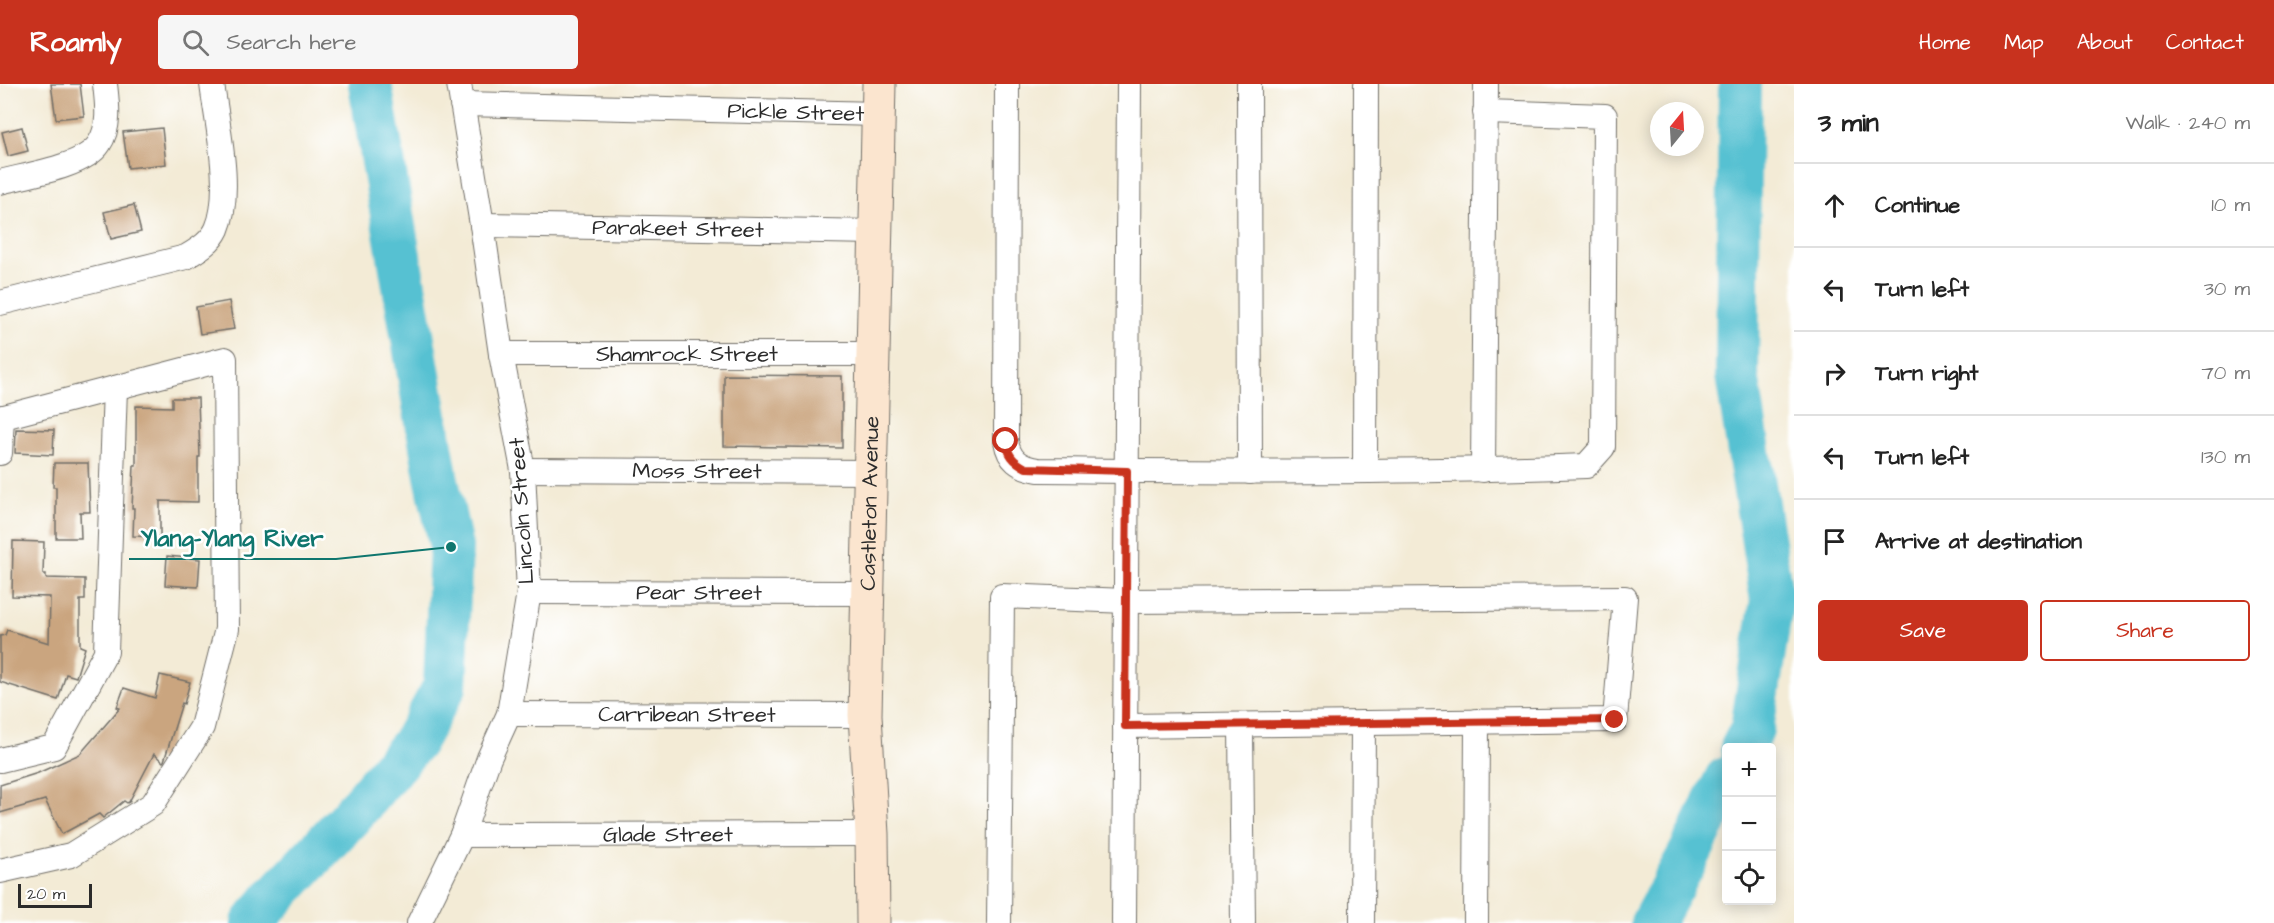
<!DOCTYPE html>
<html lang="en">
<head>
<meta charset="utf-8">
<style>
  :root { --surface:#fff; --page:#f6f6f6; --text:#222; --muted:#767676; --line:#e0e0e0; --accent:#c8321e }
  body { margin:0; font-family:"Architects Daughter",sans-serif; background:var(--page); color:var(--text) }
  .controls { position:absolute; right:18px; bottom:18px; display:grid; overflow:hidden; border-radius:6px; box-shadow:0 3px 15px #0003 }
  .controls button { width:54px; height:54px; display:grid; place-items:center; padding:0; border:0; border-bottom:2px solid var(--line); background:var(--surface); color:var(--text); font:30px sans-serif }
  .compass { position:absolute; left:1650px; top:18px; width:54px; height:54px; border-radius:50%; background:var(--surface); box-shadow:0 3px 15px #0003; rotate:18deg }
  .scale { position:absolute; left:18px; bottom:15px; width:74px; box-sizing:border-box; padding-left:6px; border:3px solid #2b2b2b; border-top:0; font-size:16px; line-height:21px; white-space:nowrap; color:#2b2b2b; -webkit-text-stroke:4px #fff; paint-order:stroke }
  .stop { position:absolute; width:18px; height:18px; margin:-14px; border:4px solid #c8321e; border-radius:50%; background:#fff }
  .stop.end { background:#c8321e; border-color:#fff; box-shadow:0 2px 6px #0008 }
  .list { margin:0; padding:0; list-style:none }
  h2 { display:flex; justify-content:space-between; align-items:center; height:78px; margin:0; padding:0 24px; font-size:26px }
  h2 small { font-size:20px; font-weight:400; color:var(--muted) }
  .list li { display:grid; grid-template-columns:39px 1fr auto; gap:18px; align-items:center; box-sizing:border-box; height:84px; padding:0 24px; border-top:2px solid var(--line) }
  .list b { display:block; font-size:22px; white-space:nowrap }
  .list em { font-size:20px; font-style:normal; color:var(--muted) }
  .actions { display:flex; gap:12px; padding:18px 24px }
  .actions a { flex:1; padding:14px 0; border:2px solid var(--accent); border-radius:6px; text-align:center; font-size:21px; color:var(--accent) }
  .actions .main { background:var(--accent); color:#fff }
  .icon { flex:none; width:33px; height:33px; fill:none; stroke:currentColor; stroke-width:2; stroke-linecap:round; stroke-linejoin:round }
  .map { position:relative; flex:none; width:1794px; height:839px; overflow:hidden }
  header { display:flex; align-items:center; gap:36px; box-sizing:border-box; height:84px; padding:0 30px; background:var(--accent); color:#fff }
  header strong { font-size:28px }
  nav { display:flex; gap:33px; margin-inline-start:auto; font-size:21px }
  .search { width:420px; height:54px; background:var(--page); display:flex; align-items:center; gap:15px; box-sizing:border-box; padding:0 21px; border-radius:6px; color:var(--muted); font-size:22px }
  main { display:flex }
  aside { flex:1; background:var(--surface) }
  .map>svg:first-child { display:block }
</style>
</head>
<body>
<header>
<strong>Roamly</strong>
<div class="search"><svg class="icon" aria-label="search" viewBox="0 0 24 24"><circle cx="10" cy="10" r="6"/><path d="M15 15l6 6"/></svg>Search here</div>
<nav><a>Home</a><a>Map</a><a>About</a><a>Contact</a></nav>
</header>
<main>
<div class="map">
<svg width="1794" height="839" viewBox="0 0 1794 839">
  <rect width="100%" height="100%" fill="#fff"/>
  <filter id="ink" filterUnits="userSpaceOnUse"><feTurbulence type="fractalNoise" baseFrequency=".0167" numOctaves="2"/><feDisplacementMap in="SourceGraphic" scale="12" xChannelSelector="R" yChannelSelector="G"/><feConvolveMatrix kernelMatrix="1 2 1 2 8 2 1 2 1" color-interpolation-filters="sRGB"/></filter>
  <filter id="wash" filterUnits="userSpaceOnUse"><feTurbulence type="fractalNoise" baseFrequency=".008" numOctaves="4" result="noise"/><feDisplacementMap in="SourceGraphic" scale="24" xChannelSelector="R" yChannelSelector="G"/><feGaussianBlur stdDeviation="1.35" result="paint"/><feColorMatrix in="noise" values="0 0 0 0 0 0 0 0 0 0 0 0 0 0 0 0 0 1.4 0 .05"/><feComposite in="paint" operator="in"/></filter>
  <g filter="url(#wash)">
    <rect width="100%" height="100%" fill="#f3ebd6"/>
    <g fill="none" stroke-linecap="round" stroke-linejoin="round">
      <path stroke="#57c1d2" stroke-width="44" d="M1740,0l-3,291 35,225 -20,129 -10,19
        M253,839l18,-22 80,-85 63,-74 31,-56 6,-139 -15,-71 -66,-392
        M1652,839l38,-70 36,-74"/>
    </g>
    <g id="blocks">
      <path fill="#caa57f" d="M51,0h29l4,32 -28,3z
        M22,43l6,24 -20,5 -6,-24z
        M162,44l4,36 -38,4 -5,-36z
        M134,121l7,27 -30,7 -7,-27z
        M229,217l5,28 -34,5 -4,-27z
        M724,291l118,1v72l-118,-2z
        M172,314h26l2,59h-2v45l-38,-1v36l-27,-1 1,-28h-2l2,-43h2v-59l36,1z
        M16,345l38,1 -1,25 -38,-2z
        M54,379h34l2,49h-10l1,26h-25v-51h-3z
        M13,457l31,1 -1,32h3v4l39,1v21h-5v46l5,2 -9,29 -10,-3 -8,26 -58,-18v-46l5,-1 2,-5 42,13 1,-46 -38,-1z
        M167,472l33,3 -2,28 -33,-2z
        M160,591l30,7 -6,22 -2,-1 -18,58 -1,1 -9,-8 -25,48 -2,1 -3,-2 -21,17 -4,-4 -37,20 -17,-34 -45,13v-28l38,-12 42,-19 40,-46 -3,-1 7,-19 31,10z"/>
    </g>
  </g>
  <g filter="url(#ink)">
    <use href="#blocks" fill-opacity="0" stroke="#716e67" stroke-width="1.5"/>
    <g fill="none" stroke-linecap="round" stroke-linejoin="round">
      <defs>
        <g id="street">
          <path d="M1007,0l-1,357c3,19 13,26 32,29 183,2 365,3 548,-4l17,-19 2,-331 -120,-4"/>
          <path d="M1249,0l1,388"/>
          <path id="s1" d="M462,20l416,10"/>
          <path d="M0,98c26,-7 84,-15 99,-38 12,-18 8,-41 6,-60"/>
          <path id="s2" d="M482,141l394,7"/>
          <path d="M0,219l186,-46c13,-8 25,-15 31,-28 16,-37 0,-105 -5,-145"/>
          <path id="s3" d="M501,270h372"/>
          <path d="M0,334l225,-59 2,270 -25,98 -49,77 -82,51 -71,16"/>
          <path d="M0,369l2,-36"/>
          <path id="s4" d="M523,386l347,2"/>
          <path d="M1483,386l3,-386"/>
          <path d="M1365,387l1,-387"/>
          <path id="s5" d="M529,508l339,1"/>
          <path id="s6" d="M509,630l356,1"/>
          <path d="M1241,641l2,198"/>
          <path d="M0,676l54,-13 52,-95 9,-264"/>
          <path id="s7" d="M462,751l410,-1"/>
          <path d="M419,839l43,-88 27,-77 20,-44 20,-122 -6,-122 -22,-116 -19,-129 -23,-141"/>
          <path d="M999,839l3,-327 124,5 499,-3 -10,122 -490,6"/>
          <path d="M1124,839l5,-839"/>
          <path d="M1362,839l1,-200"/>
          <path d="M1476,839l1,-202"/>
        </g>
        <g id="secondary">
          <path id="s8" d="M873,839l-1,-89 -7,-119 14,-631"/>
        </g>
      </defs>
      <use href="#street" stroke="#716e67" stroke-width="26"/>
      <use href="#secondary" stroke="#716e67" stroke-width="35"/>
      <use href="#street" stroke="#fff" stroke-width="24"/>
      <use href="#secondary" stroke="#fbe5cf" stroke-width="33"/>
    </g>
  </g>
  <g fill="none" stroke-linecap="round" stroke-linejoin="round" filter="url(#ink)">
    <path stroke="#c8321e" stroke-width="8" d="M1006,357c2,14 7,20 20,27l101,3 -2,255 490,-6"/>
  </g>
  <g text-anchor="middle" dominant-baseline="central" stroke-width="5" stroke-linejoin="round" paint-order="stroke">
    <g font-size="22" fill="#2b2b2b" stroke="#fff">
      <text stroke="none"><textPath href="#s1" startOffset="334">Pickle Street</textPath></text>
      <text stroke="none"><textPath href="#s2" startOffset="196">Parakeet Street</textPath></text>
      <text stroke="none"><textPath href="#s3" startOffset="186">Shamrock Street</textPath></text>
      <text stroke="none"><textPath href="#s4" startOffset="174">Moss Street</textPath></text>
      <text stroke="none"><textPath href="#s8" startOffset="420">Castleton Avenue</textPath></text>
      <text transform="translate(522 427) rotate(-94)">Lincoln Street</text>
      <text stroke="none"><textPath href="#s5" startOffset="170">Pear Street</textPath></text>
      <text stroke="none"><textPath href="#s6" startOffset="178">Carribean Street</textPath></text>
      <text stroke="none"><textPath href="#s7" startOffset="206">Glade Street</textPath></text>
    </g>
  </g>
  <path fill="none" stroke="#0f766e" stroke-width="2" d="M451 463L336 475H129"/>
  <circle fill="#0f766e" stroke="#fff" stroke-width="2" cx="451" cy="463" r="6"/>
  <g font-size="24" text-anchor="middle" font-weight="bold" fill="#0f766e" stroke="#fff" stroke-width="5" stroke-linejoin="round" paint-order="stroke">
    <text x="232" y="462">Ylang-Ylang River</text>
  </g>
</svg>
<div class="controls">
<button>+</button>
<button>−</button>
<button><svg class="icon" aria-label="locate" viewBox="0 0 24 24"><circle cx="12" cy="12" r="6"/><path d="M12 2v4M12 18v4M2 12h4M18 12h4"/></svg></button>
</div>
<svg class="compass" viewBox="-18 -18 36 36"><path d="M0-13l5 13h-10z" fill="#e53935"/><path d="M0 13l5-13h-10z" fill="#767676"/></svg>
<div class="scale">20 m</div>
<div class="stop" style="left:1006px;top:357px"></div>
<div class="stop end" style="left:1615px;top:636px"></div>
</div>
<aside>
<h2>3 min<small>Walk · 240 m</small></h2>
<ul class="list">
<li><svg class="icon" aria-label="ahead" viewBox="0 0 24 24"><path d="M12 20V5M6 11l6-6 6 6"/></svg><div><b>Continue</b></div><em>10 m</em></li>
<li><svg class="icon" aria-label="left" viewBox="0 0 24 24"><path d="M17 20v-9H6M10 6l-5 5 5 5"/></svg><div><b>Turn left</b></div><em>30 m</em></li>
<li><svg class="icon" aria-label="right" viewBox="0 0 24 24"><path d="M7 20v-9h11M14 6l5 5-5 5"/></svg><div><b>Turn right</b></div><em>70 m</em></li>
<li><svg class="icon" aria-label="left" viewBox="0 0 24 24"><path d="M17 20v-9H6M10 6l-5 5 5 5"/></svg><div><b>Turn left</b></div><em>130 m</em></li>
<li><svg class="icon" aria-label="arrive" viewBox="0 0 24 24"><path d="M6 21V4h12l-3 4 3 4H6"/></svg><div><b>Arrive at destination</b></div></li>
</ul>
<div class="actions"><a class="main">Save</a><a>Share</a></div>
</aside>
</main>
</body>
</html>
